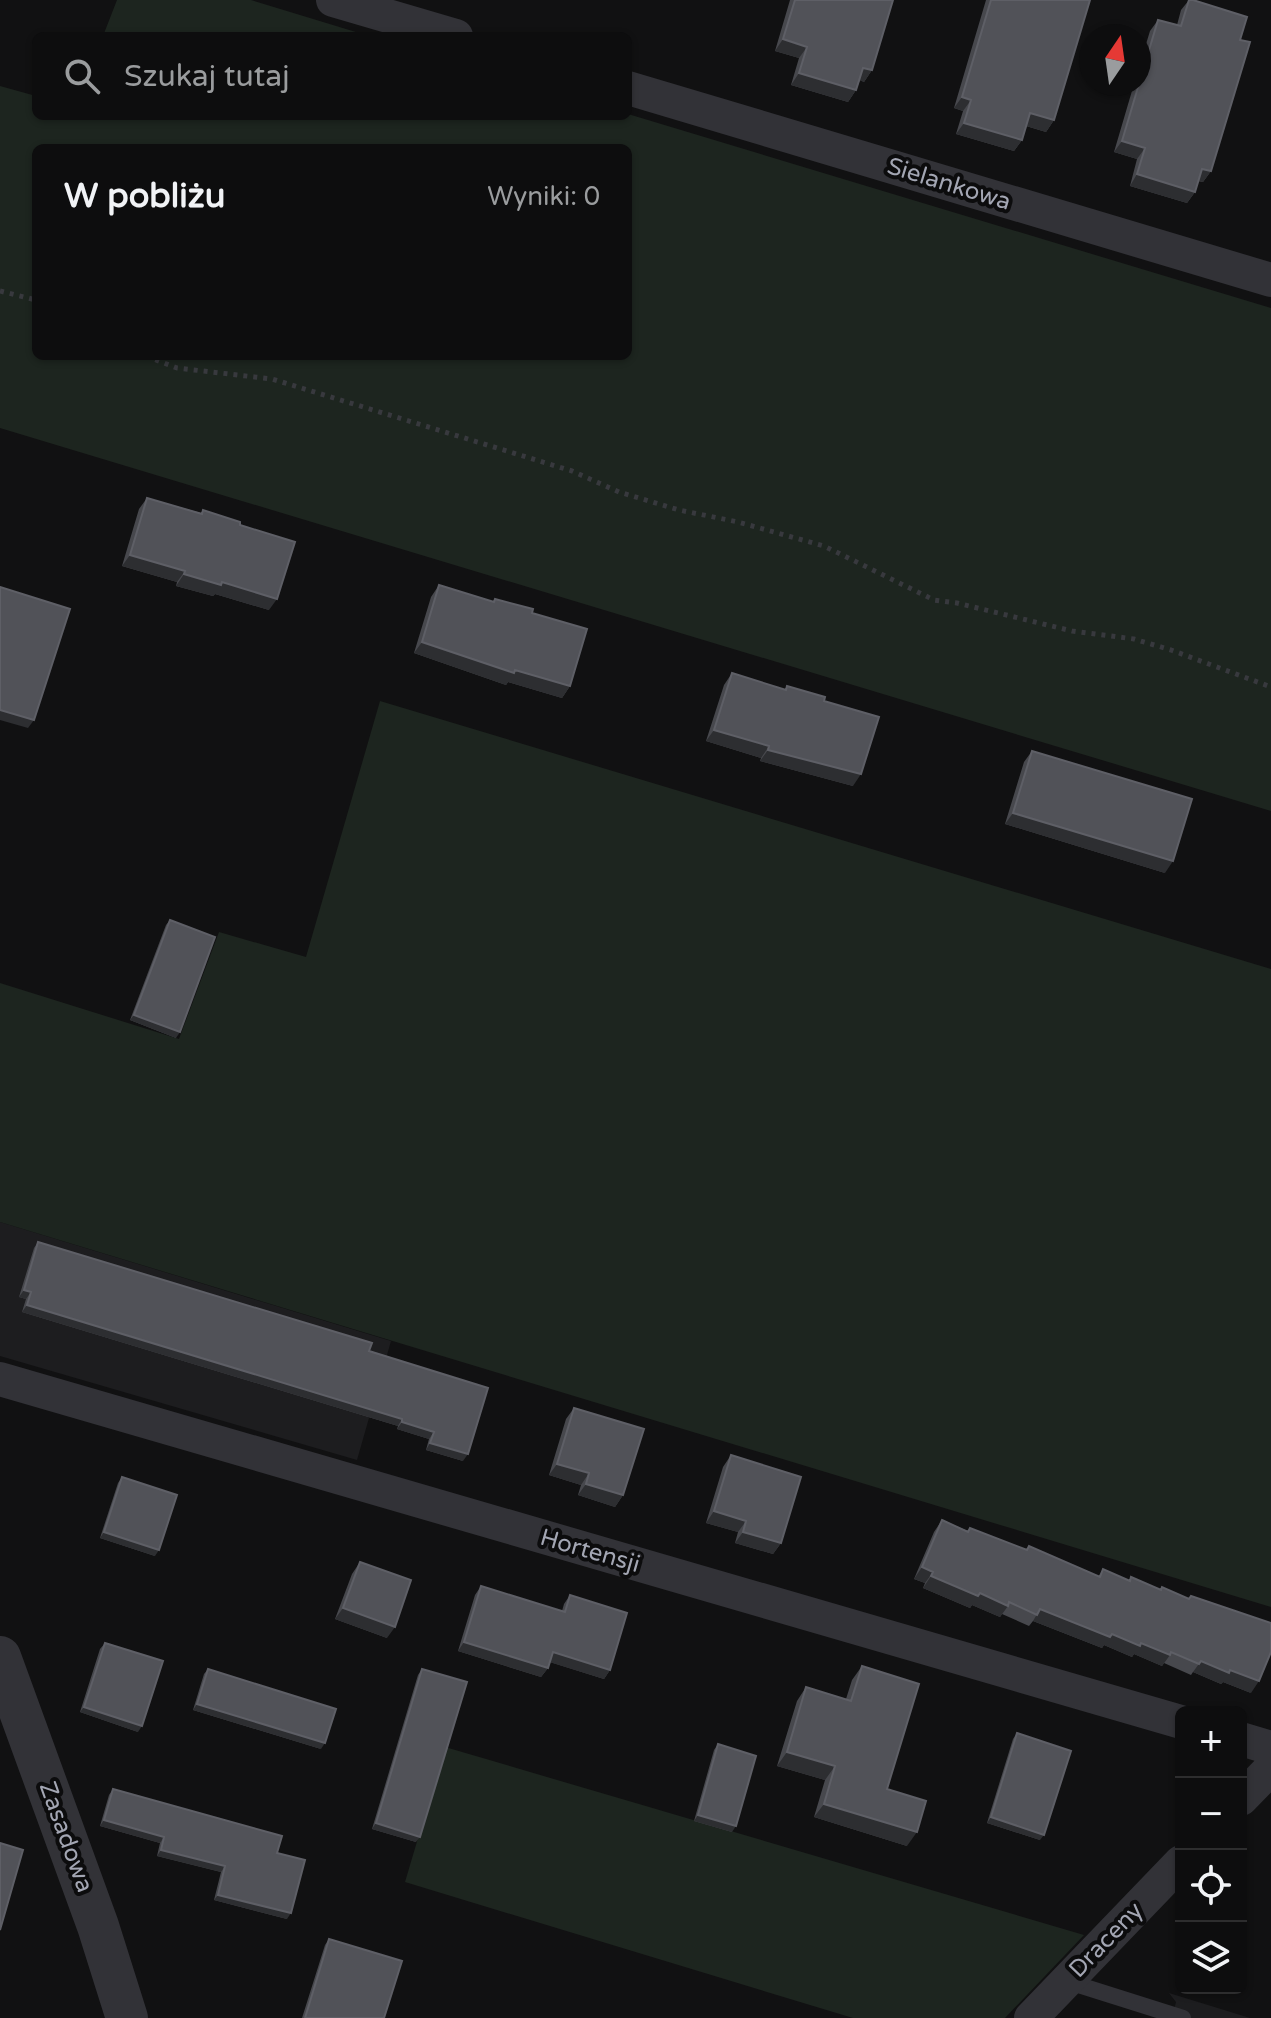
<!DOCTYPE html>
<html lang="pl">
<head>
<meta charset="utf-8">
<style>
  :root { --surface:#0d0d0e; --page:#161617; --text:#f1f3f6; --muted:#9a9c9e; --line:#2d2d2e }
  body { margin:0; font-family:"Varela Round",sans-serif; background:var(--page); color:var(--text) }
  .controls { position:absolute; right:24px; bottom:24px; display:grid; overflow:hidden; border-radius:12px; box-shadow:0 2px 6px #0004 }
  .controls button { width:72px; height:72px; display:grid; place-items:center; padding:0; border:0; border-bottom:2px solid var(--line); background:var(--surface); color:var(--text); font:40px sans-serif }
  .compass { position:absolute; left:1079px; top:24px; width:72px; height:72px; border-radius:50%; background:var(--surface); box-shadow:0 2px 6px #0004; rotate:13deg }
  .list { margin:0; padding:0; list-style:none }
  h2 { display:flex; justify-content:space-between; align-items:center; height:104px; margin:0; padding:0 32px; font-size:34px }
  h2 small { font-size:26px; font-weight:400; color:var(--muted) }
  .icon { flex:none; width:44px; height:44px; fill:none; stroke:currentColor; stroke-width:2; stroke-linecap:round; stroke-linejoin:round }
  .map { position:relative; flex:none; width:1271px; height:2018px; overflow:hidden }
  .search { position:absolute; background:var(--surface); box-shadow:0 2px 6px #0004; left:32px; top:32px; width:600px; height:88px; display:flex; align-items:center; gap:20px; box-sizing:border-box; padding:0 28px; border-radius:12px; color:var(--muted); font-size:30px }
  .panel { position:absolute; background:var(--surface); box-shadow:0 2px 6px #0004; left:32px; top:144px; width:600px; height:216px; border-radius:12px }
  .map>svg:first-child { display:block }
</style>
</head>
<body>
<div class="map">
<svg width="1271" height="2018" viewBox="0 0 1271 2018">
  <rect width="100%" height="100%" fill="#111112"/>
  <path fill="#1d1d1f" d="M0,1222l391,119 -34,119 -357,-104z
    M1169,1993l81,25h-78l4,-16z"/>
  <path fill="#1d251f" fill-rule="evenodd" d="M117,0h134l118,36h-266z
    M0,86l36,10v20l592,-2 643,194v503l-1271,-383zM628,148v208h-592v-208z
    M380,701l891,268v638l-1271,-385v-239l179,56 40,-107 87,25z
    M445,1747l639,188 -79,83h-152l-448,-136z"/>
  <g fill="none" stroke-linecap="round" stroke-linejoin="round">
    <path stroke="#38393e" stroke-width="5" stroke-dasharray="4 6" stroke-linecap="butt" d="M0,291l36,9
      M146,356l31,12 95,11 300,92 47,21 60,18 59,12 86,24 110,54 23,3 115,28 62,8 37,11 100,37"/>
    <path stroke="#323237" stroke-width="16" d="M1066,1981l117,37"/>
    <path stroke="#323237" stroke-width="34" d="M333,0l123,36
      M628,88l643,192
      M0,1379l1181,343
      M1241,1739l30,9
      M1241,1799l30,-31
      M1031,2018l150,-156"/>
    <path stroke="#323237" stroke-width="42" d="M0,1657l98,269 29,92"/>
  </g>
  <path fill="#47484d" d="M790,0h103l-21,70 -8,12 -4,-2 -4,10 -8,12 -57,-17 8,-27 -24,-7z
    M986,0h104l-36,120 -8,12 -20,-6 -4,14 -8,11 -58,-17 7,-23 -9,-3z
    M1189,0l51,40 -29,131 -8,11 -5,-1 -3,11 -8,11 -57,-17 7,-27 -23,-7 20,-68h5v-17l11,-36 8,-11 19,5 4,-15z
    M147,498l54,15 2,-3 37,15 29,85 -54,-16 -2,2 -37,-10 1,-4 -55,-16 17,-57z
    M439,585l54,17 2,-3 37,14 38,73 -8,12 -54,-16 -2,3 -92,-32 17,-56z
    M732,673l53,17 2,-4 37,15 29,85 -93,-25 1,-3 -55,-17 18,-56z
    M1032,751l133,122 -160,-49 19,-62z
    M170,920l6,118 -46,-18 36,-95z
    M38,1242l331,109 94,110 -37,-11 3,-11 -32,-10 1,-3 -376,-114 4,-13 -7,-2 15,-49z
    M574,1408l49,87 -8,12 -37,-12 3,-10 -32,-10 17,-56z
    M731,1455l50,88 -8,11 -38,-11 3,-11 -32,-9 17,-56z
    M122,1477l33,79 -55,-18 18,-55z
    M942,1520l26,11 130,46 5,-8 148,124 -28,-11 -2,2 -28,-12 -2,3 -27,-12 -2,3 -28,-12 -2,3 -28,-12 -2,3 -69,-27 -4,5 -27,-12 -2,3 -28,-12 -2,3 -47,-20 2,-5 -11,-4 20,-47z
    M360,1562l27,76 -52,-19 17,-45z
    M481,1586l81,25 2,-7 6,-9 40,75 -6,9 -54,-17 -2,6 -7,9 -83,-26 17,-56z
    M105,1643l33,89 -58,-20 20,-63z
    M862,1666l25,123 20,57 -93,-29 11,-37 -48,-14 20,-65 9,-14 40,12 6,-19z
    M208,1669l113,80 -128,-39 11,-36z
    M422,1669l-6,173 -44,-13 46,-154z
    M1017,1733l23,107 -53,-17 26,-84z
    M718,1744l14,88 -38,-11 20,-71z
    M113,1789l164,64 10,66 -73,-19 7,-28 -64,-16 3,-13 -60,-17 9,-31z
    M329,1939l55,79h-82l23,-73z"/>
  <path fill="#2d2e31" d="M783,39l24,8 -8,11 -24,-7z
    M863,68l9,2 -8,12 -8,-3z
    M799,73l57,17 -8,12 -57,-17z
    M962,97l9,3 -8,11 -9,-3z
    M1030,113l24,7 -8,12 -23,-7z
    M964,123l58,17 -8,11 -58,-17z
    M1122,141l23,7 -8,11 -23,-7z
    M1202,169l9,2 -8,11 -9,-2z
    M1137,174l58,18 -8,11 -57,-17z
    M130,555l55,16 -8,11 -55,-16z
    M184,574l38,8 55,17 -8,11 -54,-16 -2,2 -37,-10z
    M422,642l148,44 -8,12 -54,-16 -2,3 -92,-32z
    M0,710l34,10 -6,8 -28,-8z
    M714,730l55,16 -8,12 -55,-17z
    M768,750l93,24 -8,12 -93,-25z
    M1013,813l160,48 -8,12 -160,-49z
    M134,1015l46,17 -4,6 -46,-18z
    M24,1290l7,2 -5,7 -7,-2z
    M27,1305l375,114 -4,7 -376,-114z
    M402,1422l32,10 -5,7 -32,-10z
    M430,1443l38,11 -5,7 -37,-11z
    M557,1464l32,9 -8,12 -32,-10z
    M586,1484l37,11 -8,12 -37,-12z
    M714,1511l32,10 -8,11 -32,-9z
    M104,1532l55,18 -4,6 -55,-18z
    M743,1532l38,11 -8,11 -38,-11z
    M922,1567l11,5 -8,11 -11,-4z
    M931,1576l49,17 28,13 -8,11 -28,-12 -2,3 -47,-20z
    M343,1608l52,19 -8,11 -52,-19z
    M1040,1609l101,34 29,12 -8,11 -28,-12 -2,3 -28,-12 -2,3 -69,-27z
    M464,1642l84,26 -7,9 -83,-26z
    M553,1652l57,18 -6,9 -58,-18z
    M1201,1661l29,9 29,11 -8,12 -28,-11 -2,2 -28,-12z
    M197,1704l128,39 -4,6 -128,-39z
    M84,1707l58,19 -4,6 -58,-20z
    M787,1752l48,14 -10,14 -48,-14z
    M824,1804l93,28 -10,14 -93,-29z
    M698,1815l38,11 -4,6 -38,-11z
    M991,1817l53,18 -4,5 -53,-17z
    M104,1820l60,17 -4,6 -60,-17z
    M376,1823l44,14 -4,5 -44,-13z
    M161,1850l64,16 -4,6 -64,-16z
    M218,1895l73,18 -4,6 -73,-19z"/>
  <path fill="#515258" stroke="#5e5f66" stroke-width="2" d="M795,0h98l-21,70 -9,-2 -7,22 -57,-17 8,-26 -24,-8z
    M991,0h99l-36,120 -24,-7 -8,27 -58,-17 7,-23 -9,-3z
    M1189,0h4l54,17 -7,23 10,2 -39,129 -9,-2 -7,23 -58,-18 8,-26 -23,-7 36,-121 23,6z
    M147,498l55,16 1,-4 37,12v3l55,17 -18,57 -55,-17 -1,3 -37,-11 1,-3 -55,-16z
    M439,585l55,17 1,-3 38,10 -1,4 55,16 -17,57 -55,-16 -1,3 -92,-31z
    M0,587l70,22 -36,111 -34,-10z
    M732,673l54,17 1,-4 38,11 -1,4 55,16 -18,57 -93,-24 1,-4 -55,-16z
    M1032,751l160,48 -19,62 -160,-48z
    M170,920l45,17 -35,95 -46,-17z
    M38,1242l334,101 -3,8 119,37 -20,66 -38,-11 4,-11 -32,-10v-3l-375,-114 4,-13 -7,-2z
    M574,1408l70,21 -21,66 -37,-11 3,-11 -32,-9z
    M731,1455l70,22 -20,66 -38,-11 3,-11 -32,-10z
    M122,1477l55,18 -18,55 -55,-18z
    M942,1520l26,12 2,-4 57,22 2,-4 71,31 3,-8 27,12 1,-4 30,13 1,-3 27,12 2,-3 80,27v29l-12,29 -29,-11 -1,3 -28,-12 -2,3 -28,-12 -1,3 -29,-12 -1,3 -28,-12 -2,3 -70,-28 -3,6 -28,-13 -1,4 -28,-13 -2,3 -47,-20 2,-4 -11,-5z
    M360,1562l51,18 -16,47 -52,-19z
    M481,1586l84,26 5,-17 57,18 -17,57 -57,-18 -5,16 -84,-26z
    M105,1643l58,18 -21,65 -58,-19z
    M862,1666l57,18 -32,105 39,12 -9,31 -93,-28 11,-38 -48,-14 19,-65 45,14z
    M208,1669l128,40 -11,34 -128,-39z
    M422,1669l45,13 -47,155 -44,-14z
    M1017,1733l54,18 -27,84 -53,-18z
    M718,1744l38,12 -20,70 -38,-11z
    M113,1789l169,47 -5,17 28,7 -14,53 -73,-18 7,-29 -64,-16 3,-13 -60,-17z
    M0,1843l23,7 -23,80z
    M329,1939l73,22 -18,57h-79z"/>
  <g text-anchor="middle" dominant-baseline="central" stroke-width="8" stroke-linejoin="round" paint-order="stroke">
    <g font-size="24" fill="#a3a6b3" stroke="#0c0c0d">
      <text transform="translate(949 184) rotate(17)">Sielankowa</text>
      <text transform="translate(590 1551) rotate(16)">Hortensji</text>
      <text transform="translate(66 1837) rotate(70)">Zasadowa</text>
      <text transform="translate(1106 1940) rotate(-46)">Draceny</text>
    </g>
  </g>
</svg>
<div class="controls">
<button>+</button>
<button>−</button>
<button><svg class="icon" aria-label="locate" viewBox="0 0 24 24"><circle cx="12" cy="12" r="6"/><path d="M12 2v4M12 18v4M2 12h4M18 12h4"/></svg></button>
<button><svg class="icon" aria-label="layers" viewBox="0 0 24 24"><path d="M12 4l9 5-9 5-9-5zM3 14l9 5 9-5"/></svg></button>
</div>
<svg class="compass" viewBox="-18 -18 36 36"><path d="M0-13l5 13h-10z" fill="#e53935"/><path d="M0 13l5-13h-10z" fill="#9a9c9e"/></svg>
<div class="search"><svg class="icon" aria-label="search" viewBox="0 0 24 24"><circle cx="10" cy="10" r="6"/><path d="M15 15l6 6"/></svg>Szukaj tutaj</div>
<section class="panel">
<h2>W pobliżu<small>Wyniki: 0</small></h2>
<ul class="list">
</ul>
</section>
</div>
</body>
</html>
